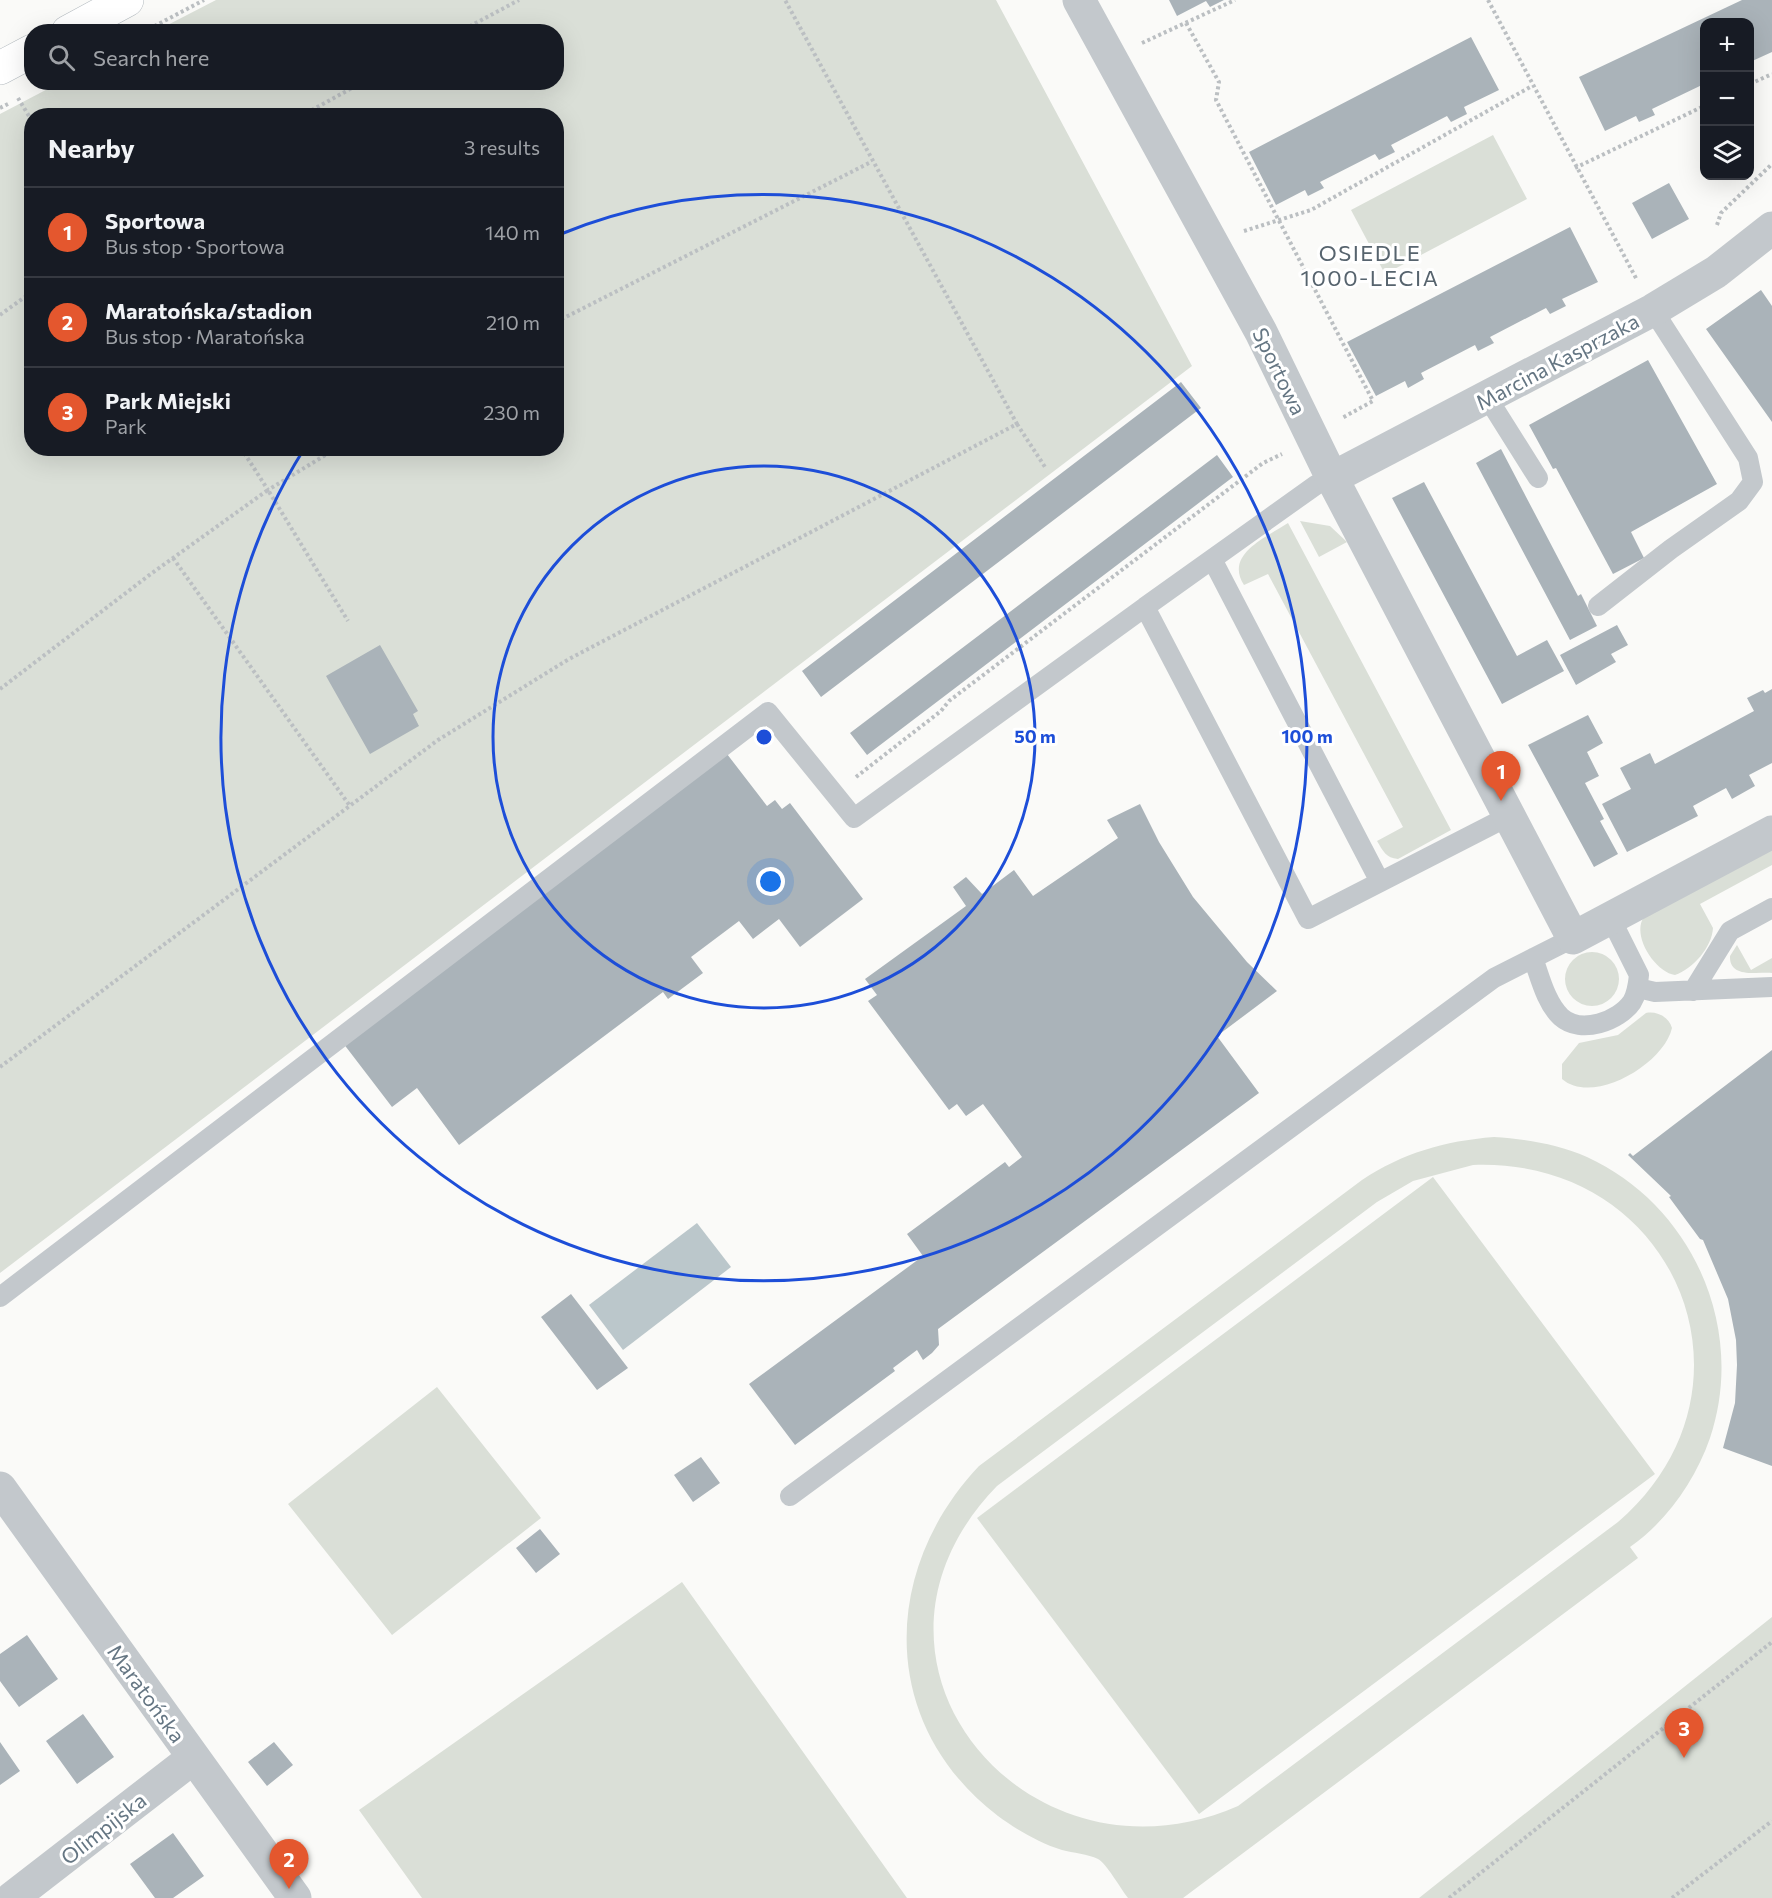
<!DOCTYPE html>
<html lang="en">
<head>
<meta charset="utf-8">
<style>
  :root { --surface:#171b24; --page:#242831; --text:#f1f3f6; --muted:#9ea1a6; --line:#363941; --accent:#e4572e }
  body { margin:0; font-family:Commissioner,sans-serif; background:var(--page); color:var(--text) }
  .controls { position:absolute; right:18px; top:18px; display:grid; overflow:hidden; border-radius:12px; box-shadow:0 6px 24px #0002 }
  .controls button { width:54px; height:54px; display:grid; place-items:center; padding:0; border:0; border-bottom:2px solid var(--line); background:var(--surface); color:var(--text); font:30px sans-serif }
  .you { position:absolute; left:771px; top:882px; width:21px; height:21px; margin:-15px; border:4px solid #fff; border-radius:50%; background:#1a73e8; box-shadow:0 0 0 9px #1a73e833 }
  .badge { display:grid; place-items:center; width:39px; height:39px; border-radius:50%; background:var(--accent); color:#fff; font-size:20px; font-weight:700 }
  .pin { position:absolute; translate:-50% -50px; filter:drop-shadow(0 2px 3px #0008) }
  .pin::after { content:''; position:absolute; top:32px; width:21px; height:18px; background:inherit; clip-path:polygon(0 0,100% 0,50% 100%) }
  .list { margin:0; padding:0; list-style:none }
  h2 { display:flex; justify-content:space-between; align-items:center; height:78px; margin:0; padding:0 24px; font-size:26px }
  h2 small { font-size:20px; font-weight:400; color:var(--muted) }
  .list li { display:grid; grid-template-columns:39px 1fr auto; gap:18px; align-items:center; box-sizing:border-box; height:90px; padding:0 24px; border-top:2px solid var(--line) }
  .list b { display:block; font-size:22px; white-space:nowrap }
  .list p { margin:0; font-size:20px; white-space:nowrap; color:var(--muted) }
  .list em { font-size:20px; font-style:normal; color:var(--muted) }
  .icon { flex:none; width:33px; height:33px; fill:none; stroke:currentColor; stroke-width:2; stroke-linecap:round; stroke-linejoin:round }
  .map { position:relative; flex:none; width:1772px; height:1898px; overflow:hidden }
  .search { position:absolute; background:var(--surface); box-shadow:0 6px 24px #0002; left:24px; top:24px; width:540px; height:66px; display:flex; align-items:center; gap:15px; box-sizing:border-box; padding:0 21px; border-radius:24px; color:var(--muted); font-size:22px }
  .panel { position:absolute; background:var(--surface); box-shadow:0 6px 24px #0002; left:24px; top:108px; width:540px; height:348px; border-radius:24px }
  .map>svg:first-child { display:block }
</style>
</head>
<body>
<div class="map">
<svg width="1772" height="1898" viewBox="0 0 1772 1898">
  <rect width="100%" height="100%" fill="#fafaf8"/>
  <path fill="#dadfd7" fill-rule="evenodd" d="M216,0h780l196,366 -1192,907v-1159l59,-31 497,-1v-50l-400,-1zM32,116h524v332h-524z
    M1493,135l34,64 -142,75 -34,-64z
    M1300,521l30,5 17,16 -28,15z
    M1288,523l163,307 -53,29c-12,-1 -15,-8 -21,-18l26,-14 -135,-253 -24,11c-20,-31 23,-48 44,-62z
    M1772,847v18l-72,39 13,24c-1,19 -20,41 -38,47 -20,-3 -44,-40 -31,-58z
    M1737,945l14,25 21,-12v15c-15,-1 -43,5 -42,-17z
    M1565 979a27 27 0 1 1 54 0a27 27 0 1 1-54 0Z
    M1646,1013c11,-2 23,4 26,15 -8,36 -79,78 -110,51v-15l17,-21 39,-8z
    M1494,1137c31,2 63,7 93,20 105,48 160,171 123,281 -15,43 -43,83 -80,109l8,11 -455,340h-55c-7,-9 -22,-35 -30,-39 -10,-5 -25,-6 -36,-9 -22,-7 -45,-20 -64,-34 -119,-91 -118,-245 -19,-350l383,-286c41,-27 82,-39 132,-43zM1473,1165c203,-8 299,224 145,357l-380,284c-211,92 -410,-146 -241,-320l380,-284 36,-21z
    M1433,1177l222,297 -456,340 -222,-296z
    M437,1387l104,131 -149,117 -104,-131z
    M682,1582l225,316h-485l-63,-88z
    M1772,1617v281h-353z"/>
  <path fill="#bbc7cb" d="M697,1223l34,44 -108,83 -34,-45z"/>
  <path fill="#aab3b9" d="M1169,0h55l-14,7 -4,-6 -29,15z
    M1742,0h30v52l-22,10v-40h-46v62l-52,25 3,6 -16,7 -3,-6 -31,15 -26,-54z
    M1471,37l28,53 -35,17 3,7 -16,8 -4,-6 -56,29 4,7 -16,8 -4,-6 -55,28 4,6 -16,8 -3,-6 -29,15 -27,-53z
    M1669,183l20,36 -37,20 -20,-36z
    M1570,227l28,55 -36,17 4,7 -16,8 -4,-6 -56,29 4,6 -16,8 -3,-6 -54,28 3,6 -16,9 -3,-7 -29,15 -29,-54z
    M1761,290l11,16v116l-66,-93z
    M1648,360l69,124 -86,48 13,26 -31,16 -57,-106 -3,1 -24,-44z
    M1181,382l20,26 -380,289 -19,-26z
    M1501,449l77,147 3,-2 16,32 -27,14 -94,-177z
    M1217,455l16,22 -366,278 -17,-22z
    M1424,482l93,174 30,-16 17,31 -62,33 -110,-206z
    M1617,625l11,20 -17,9 5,8 -40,23 -16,-30z
    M380,645l38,66 -5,3 6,12 -49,28 -44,-78z
    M1772,689v74l-23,12 6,11 -23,13 -6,-11 -33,18 5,10 -71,36 -25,-48 29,-15 -11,-21 30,-15 5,11 99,-53 -7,-13 16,-8 2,3z
    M1588,715l15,28 -16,9 12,24 -14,7 19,36 -4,2 18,33 -24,13 -66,-122z
    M727,754l40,52 8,-6 7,9 8,-6 73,96 -63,48 -21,-28 -26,20 -14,-18 -48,36 12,16 -35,26 -5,-7 -204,153 -42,-57 -25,19 -49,-64z
    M1140,804l19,38 34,55 54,65 30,29 -60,45 42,57 -321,236 1,16 -7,8 -9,7 -6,-10 -24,18 2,3 -100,74 -46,-61 174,-128 -16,-22 98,-72 4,5 13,-10 -39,-53 -17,12 -9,-12 -8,6 -81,-109 9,-6 -12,-16 101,-73 -13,-19 13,-10 16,17 32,-24 19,26 85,-58 -11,-18z
    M1772,1050v416l-49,-18 12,-45 2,-38 -1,-25 -8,-41 -25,-59 -3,-1 -31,-42 2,-1 -43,-41 2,-2 3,3z
    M571,1294l57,74 -31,22 -56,-73z
    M701,1457l19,26 -27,19 -19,-27z
    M540,1529l20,25 -24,19 -20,-25z
    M27,1635l31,44 -39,28 -19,-26v-27z
    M83,1714l31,43 -37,27 -31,-43z
    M0,1742l20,29 -20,14z
    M274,1742l19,23 -26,21 -19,-24z
    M173,1833l31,43 -31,22h-18l-25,-34z"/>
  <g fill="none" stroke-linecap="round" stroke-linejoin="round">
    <defs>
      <path id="secondary" d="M68,32l59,-32
        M0,68l32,-17"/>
    </defs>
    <use href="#secondary" stroke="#b3babf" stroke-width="34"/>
    <path stroke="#bbbfc2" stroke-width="4" stroke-dasharray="3 3" stroke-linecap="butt" d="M1488,0l149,280
      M1186,23l33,59 -3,18 157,301 -31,17
      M149,29l55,-29
      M459,32l60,-32
      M1142,43l93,-43
      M1750,84l22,-10
      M18,98l14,23
      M0,108l8,-4
      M301,116l62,-34
      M1575,168l129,-62
      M1717,225l4,-12 51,-49
      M1244,231l67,-21 221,-124
      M0,315l32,-23
      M556,322l315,-160
      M1017,424l28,43
      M241,448l27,42 69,-42
      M173,558l177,248
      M0,689l152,-116 116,-83 80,131
      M856,777l85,-66 8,-10 314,-238 19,-9
      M0,1067l438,-327 131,-81 448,-235 -232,-424
      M1449,1898l323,-256
      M1672,1898l100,-77"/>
    <path stroke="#c3c8cc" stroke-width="20" d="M1487,397l51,81
      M1332,478l-16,7 -171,122 163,312 201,-103
      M1212,559l168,323
      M1598,606l73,-57 68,-48 14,-19 -5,-24 -95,-148
      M1533,958c7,19 13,45 28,59 20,18 58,4 71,-15 5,-8 6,-18 7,-27l-28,-56
      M1638,988l17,4 117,-5
      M1693,991l37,-60 42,-23
      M0,1297l768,-585 86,106 291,-211
      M790,1496l704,-518 79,-40"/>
    <path stroke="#c3c8cc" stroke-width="33" d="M1079,0l182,332 71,146 241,460 199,-106
      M1332,478l321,-168 63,-38 56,-44
      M0,1488l295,410
      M12,1898l181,-140"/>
    <use href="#secondary" stroke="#fff" stroke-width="33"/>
  </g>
  <g fill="none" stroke="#1d4ed8" stroke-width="3">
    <circle cx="764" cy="737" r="271"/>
    <path d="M561 234A543 543 0 1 1 304 449"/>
  </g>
  <g text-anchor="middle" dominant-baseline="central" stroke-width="6" stroke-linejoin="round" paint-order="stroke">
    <g font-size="21" fill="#657683" stroke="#fff">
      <text transform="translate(1557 361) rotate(-28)">Marcina Kasprzaka</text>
      <text transform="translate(1280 371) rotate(64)">Sportowa</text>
      <text transform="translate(147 1693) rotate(54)">Maratońska</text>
      <text transform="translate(103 1828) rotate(-38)">Olimpijska</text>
    </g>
    <g font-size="22" letter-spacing="1.5" fill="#57646e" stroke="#fff">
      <text x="1370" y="252">OSIEDLE<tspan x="1370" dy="25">1000-LECIA</tspan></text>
    </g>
  </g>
  <circle cx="764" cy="737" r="9" fill="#1d4ed8" stroke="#fff" stroke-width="3"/>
  <g font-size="18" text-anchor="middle" font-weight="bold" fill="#1d4ed8" stroke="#fff" stroke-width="6" stroke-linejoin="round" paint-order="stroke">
    <text x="1035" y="743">50 m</text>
    <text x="1307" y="743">100 m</text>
  </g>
</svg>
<div class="controls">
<button>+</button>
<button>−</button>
<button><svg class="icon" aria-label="layers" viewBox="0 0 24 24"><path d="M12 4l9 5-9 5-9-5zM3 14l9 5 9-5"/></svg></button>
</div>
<div class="you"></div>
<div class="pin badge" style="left:1501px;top:801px">1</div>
<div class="pin badge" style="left:289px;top:1889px">2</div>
<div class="pin badge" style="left:1684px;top:1758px">3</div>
<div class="search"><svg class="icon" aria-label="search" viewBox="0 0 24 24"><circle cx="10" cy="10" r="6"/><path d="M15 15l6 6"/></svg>Search here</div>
<section class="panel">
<h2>Nearby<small>3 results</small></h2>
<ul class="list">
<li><span class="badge">1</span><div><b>Sportowa</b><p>Bus stop · Sportowa</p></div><em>140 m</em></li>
<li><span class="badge">2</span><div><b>Maratońska/stadion</b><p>Bus stop · Maratońska</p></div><em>210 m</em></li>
<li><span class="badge">3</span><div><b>Park Miejski</b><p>Park</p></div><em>230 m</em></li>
</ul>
</section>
</div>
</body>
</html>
